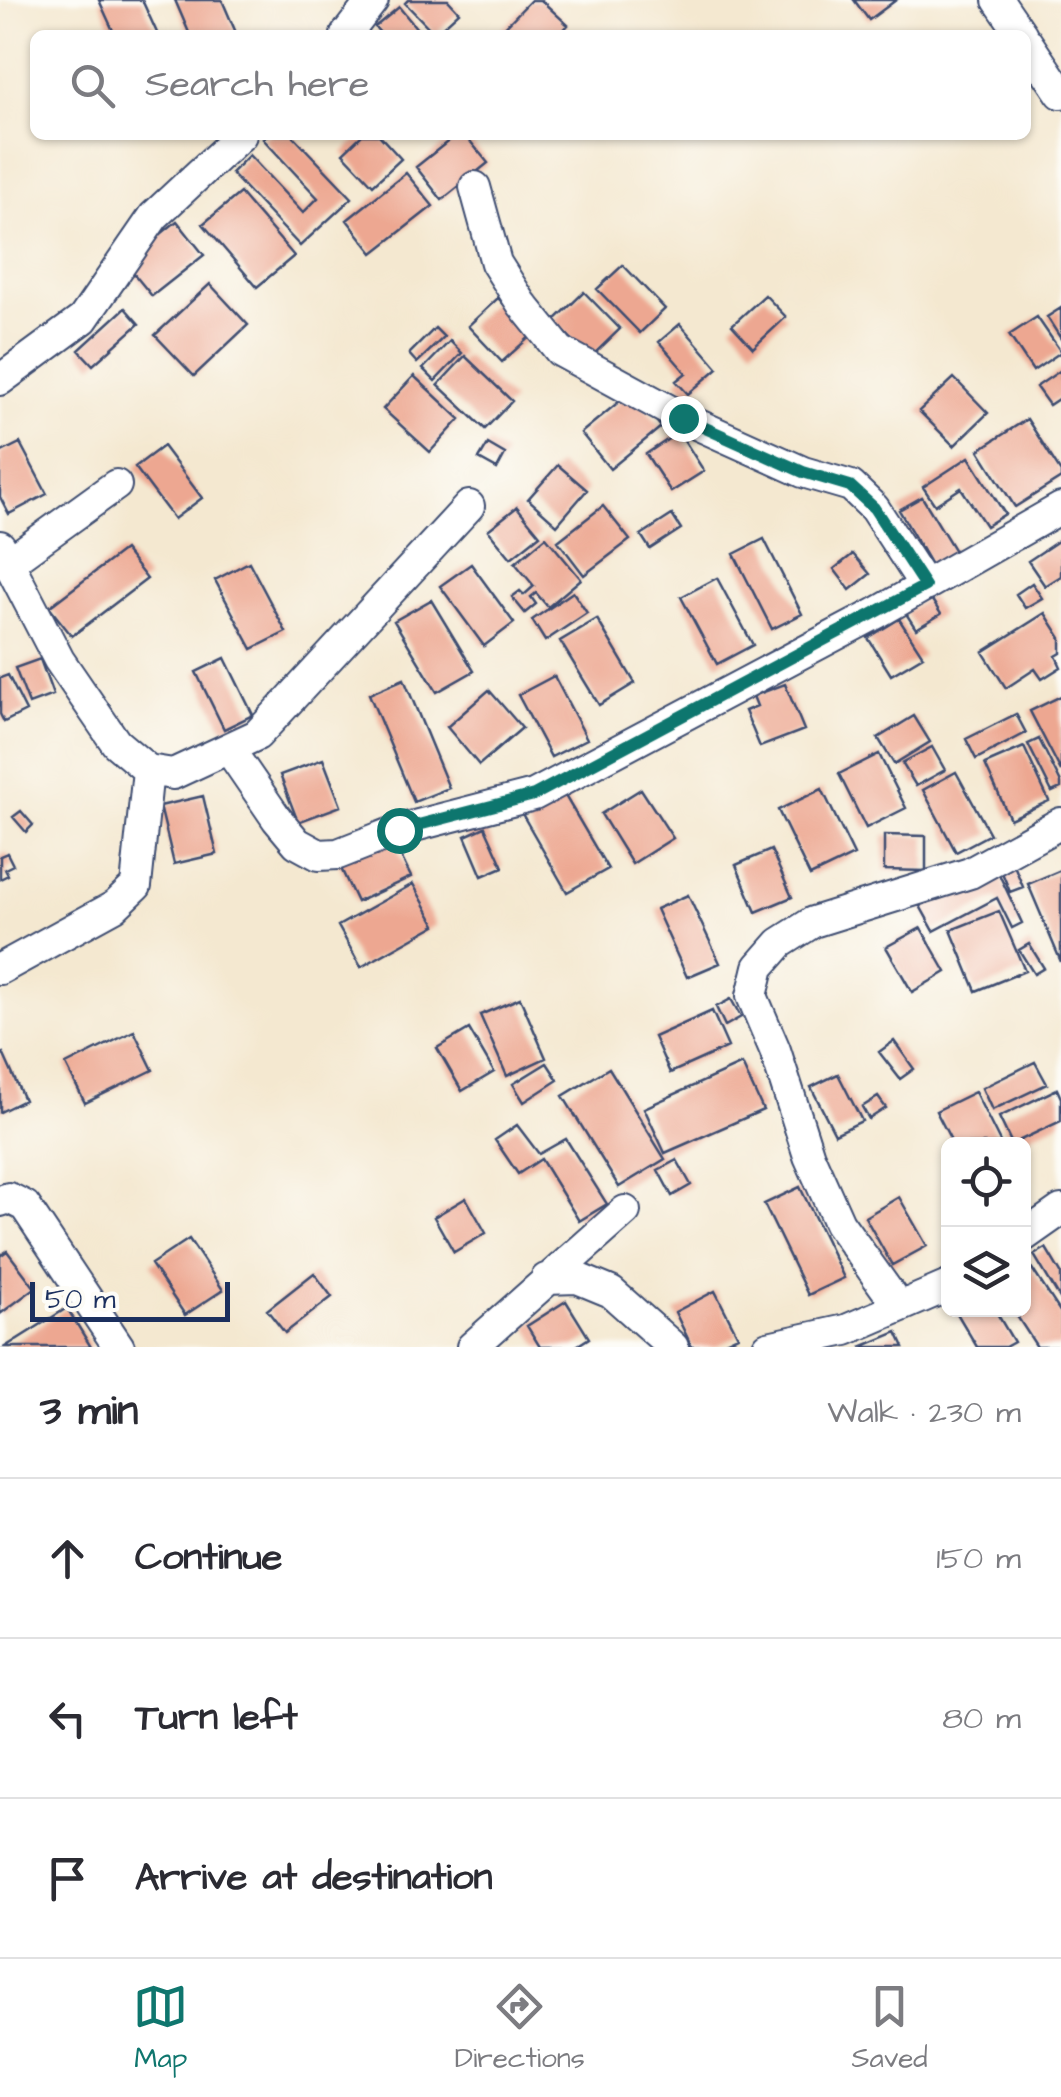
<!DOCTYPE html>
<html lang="en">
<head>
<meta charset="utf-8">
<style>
  :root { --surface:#fff; --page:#f2f2f3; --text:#2b2b33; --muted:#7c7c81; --line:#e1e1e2; --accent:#0f766e }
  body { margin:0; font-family:"Architects Daughter",sans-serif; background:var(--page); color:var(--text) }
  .controls { position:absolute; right:30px; bottom:30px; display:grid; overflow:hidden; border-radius:15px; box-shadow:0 2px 8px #0004 }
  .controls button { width:90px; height:90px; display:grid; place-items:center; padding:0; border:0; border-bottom:2px solid var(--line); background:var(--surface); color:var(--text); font:50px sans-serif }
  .scale { position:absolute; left:30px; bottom:25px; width:200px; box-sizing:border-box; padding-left:10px; border:5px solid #1b2f5e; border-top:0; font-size:28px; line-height:35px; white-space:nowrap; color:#1b2f5e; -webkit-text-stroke:8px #fdfcf7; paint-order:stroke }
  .stop { position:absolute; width:30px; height:30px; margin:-22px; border:8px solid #0f766e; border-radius:50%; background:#fff }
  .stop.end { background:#0f766e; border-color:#fff; box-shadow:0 2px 10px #0008 }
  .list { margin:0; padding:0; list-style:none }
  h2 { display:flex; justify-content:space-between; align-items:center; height:130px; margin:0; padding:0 40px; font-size:42px }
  h2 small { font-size:32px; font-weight:400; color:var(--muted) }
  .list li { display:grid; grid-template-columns:65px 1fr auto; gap:30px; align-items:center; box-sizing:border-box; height:160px; padding:0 40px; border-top:2px solid var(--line) }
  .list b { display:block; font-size:38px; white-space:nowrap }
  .list em { font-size:32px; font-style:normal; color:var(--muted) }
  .icon { flex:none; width:55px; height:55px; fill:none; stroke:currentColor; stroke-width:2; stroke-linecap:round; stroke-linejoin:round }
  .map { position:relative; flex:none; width:1061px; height:1347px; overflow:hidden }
  .search { position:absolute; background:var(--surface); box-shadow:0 2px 8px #0004; left:30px; right:30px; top:30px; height:110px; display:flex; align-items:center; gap:25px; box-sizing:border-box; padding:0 35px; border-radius:15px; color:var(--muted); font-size:38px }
  .sheet { height:610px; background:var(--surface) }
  nav { display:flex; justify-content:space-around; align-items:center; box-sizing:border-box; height:140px; border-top:2px solid var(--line); background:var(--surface); font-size:28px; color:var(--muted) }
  nav a { display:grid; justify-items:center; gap:5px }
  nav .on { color:var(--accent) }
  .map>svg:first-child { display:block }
</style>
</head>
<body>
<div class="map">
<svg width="1061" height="1347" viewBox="0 0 1061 1347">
  <rect width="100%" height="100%" fill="#fdfcf7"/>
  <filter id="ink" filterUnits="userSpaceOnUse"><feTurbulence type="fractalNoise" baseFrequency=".01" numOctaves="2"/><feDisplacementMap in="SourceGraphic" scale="20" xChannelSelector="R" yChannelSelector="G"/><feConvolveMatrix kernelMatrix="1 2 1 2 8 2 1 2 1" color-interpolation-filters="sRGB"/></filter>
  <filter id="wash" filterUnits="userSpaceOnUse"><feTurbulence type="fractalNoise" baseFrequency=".0048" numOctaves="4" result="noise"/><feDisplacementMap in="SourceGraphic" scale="40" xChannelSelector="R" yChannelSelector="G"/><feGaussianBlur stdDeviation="2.25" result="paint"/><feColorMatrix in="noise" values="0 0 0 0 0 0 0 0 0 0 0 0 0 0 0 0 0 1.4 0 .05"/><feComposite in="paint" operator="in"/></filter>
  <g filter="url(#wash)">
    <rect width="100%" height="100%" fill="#f4e8d0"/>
    <g id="blocks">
      <path fill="#eda791" d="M99,0h43l16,35h-43z
        M175,0h47l15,35h-47z
        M408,0h40l11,12 -24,22 -30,-31z
        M531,0h10l27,25 -9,10h-62z
        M854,0h42l-27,20z
        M399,7l23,28h-40l-7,-8z
        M268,135h24l60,63 -52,48 -69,-73 18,-18 54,58 15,-15 -55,-59z
        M362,135h17l22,24 -28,26 -30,-32z
        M456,135h9l23,28 -46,37 -26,-33z
        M406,173l27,33 -60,47 -26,-33z
        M240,193l54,63 -37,31 -54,-63z
        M177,221l27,34 -52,41 -27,-33z
        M623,265l42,44 -25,24 -43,-44z
        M210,284l38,41 -54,51 -39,-41z
        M584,292l36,37 -30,29 -36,-37z
        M765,295l21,22 -33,31 -21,-23z
        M498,298l34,37 -30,27 -34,-36z
        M125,308l14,16 -46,41 -14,-15z
        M1061,308v31l-14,-22z
        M1037,317l24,35 -28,19 -24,-36z
        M680,324l38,44 -30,26 -12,-13 10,-8 -27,-31z
        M435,328l9,9 -27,26 -8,-9z
        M450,341l12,12 -27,28 -12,-12z
        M465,356l47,45 -27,28 -47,-44z
        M1061,370v27l-12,8 -13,-18z
        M414,376l46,43 -30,33 -47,-43z
        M954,378l34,35 -34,33 -35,-35z
        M632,391l29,36 -51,42 -29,-36z
        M1027,419l34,53v6l-46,29 -36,-57z
        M679,432l25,39 -33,21 -25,-38z
        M20,443l27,51 -38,20 -9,-17v-44z
        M488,444l17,10 -8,15 -18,-10z
        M163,446l39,52 -28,21 -39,-52z
        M969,457l36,57 -19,12 -25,-38 -26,17 -12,-18z
        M558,465l29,25 -30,35 -29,-26z
        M922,497l33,54 -24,14 -32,-55z
        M603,506l27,34 -46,35 -26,-34z
        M517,507l23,28 -29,23 -23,-28z
        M672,515l9,14 -31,20 -9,-14z
        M546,537l35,42 -33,28 -12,-14 -5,4 5,7 -11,9 -13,-16 8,-6 4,4 10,-9 -19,-23z
        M764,539l38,75 -30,15 -38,-75z
        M1061,539v37l-16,10 -17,-25z
        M124,550l23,29 -75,57 -23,-29z
        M853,554l17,20 -20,16 -16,-21z
        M249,562l37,70 -34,17 -37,-69z
        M471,564l43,59 -30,23 -44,-60z
        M717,578l36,67 -36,19 -36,-67z
        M1032,583l10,15 -17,10 -9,-14z
        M573,592l14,21 -42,28 -13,-21z
        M930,597l11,17 -25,15 -11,-17z
        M431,600l43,71 -37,21 -43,-71z
        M1045,613l16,25v15l-5,3 5,11 -19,12 -7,-10 -29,19 -23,-36z
        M597,619l38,64 -36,22 -39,-64z
        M899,619l24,37 -32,19 -23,-37z
        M225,658l28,57 -29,14 -28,-57z
        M40,659l13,36 -24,9 -14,-36z
        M8,675l18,36 -22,11 -4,-8v-36z
        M554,676l33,63 -36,18 -33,-62z
        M404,679l45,109 -35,14 -45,-108z
        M785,684l19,46 -44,17 -15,-36 12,-5 -4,-10z
        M489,690l33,38 -43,37 -32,-38z
        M1061,696v75l-31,-60z
        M1016,714l10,19 -50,26 -10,-20z
        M914,716l16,26 -36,22 -16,-26z
        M1039,739l22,44v5l-9,4 -24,-48z
        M932,747l13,23 -29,16 -14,-23z
        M1024,747l25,54 -39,18 -25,-55z
        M879,754l27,54 -40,20 -27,-54z
        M323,759l18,47 -43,16 -18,-47z
        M956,772l34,62 -34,18 -33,-62z
        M557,782l51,87 -41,23 -50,-87z
        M641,789l32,49 -41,26 -31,-50z
        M822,789l32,66 -44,21 -32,-66z
        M203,796l14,58 -43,10 -14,-58z
        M21,811l12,14 -7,7 -13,-15z
        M485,827l18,40 -21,9 -17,-40z
        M884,835l42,1v35l-42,-1z
        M391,836l20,41 -54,25 -20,-42z
        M771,850l21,47 -36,15 -20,-47z
        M7,853l6,12 -8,4 3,6 -8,4v-23z
        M1014,865l9,22 -13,5 -9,-22z
        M997,870l25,53 -10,5 -15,-30 -63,33 -15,-27z
        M1061,870v92l-33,-78z
        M413,884l23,41 -75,42 -23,-41z
        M688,895l32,68 -33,14 -31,-68z
        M999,911l26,60 -49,20 -25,-61z
        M921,928l25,44 -34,20 -26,-45z
        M1029,944l15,24 -10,6 -15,-24z
        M520,998l26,60 -39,18 -27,-61z
        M731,999l10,18 -16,9 -9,-19z
        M712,1011l16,36 -58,26 -16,-36z
        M469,1029l25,43 -32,19 -25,-43z
        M134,1031l19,39 -68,33 -19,-38z
        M894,1041l20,28 -14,10 -21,-27z
        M3,1053l21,47 -24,12v-57z
        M1035,1062l12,22 -55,26 -10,-22z
        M547,1063l11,17 -34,22 -11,-18z
        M742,1064l21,46 -98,43 -21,-45z
        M609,1068l56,91 -46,28 -56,-91z
        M838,1074l24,47 -27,13 -24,-47z
        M1057,1089l4,9v23l-49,23 -13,-27z
        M975,1092l26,52h-48l-17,-33z
        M878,1097l8,11 -17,11 -7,-12z
        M517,1125l22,29 27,-15 41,65 -28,17 -38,-62 -23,15 -23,-34z
        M677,1160l14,25 -19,11 -14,-26z
        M800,1187l44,91 -36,17 -44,-91z
        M899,1197l28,49 -35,19 -27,-48z
        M466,1198l20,35 -32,19 -20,-35z
        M189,1239l34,51 -38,25 -34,-51z
        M1046,1248l15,25v27l-27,-45z
        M7,1251l28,37 -35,26v-58z
        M1029,1264l32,49v34h-24l-24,-37h11v-42z
        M314,1273l18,24 -47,36 -18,-23z
        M715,1291l23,45 -23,11h-23l-17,-35z
        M566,1301l23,37 -14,9h-35l-13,-21z
        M67,1308l24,39h-86z
        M955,1310h40l19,32 -9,5h-28z
        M897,1332l7,15h-43z"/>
    </g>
  </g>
  <g filter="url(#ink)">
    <use href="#blocks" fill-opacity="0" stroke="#3c4b6f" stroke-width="2.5"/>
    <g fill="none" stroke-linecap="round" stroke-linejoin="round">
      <defs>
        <path id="minor" d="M998,0l24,35
          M346,35l27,-35
          M1026,41l35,52
          M475,187l21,76 26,41 38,47 123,67 120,54 48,14 23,22 51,78
          M0,380l83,-61 71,-103 87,-81
          M0,546l59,114 57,83 32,27 25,4 84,-39 212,-229
          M8,563l108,-78
          M229,749l48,70 20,24 22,12 19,-1 61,-24 135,-35 343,-182 184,-105
          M0,969l115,-63 21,-20 12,-116
          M0,1201l9,-3 16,8 94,141
          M1024,1236l37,-26
          M546,1279l31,-1 34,14 62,55
          M899,1307l-60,-84 -30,-67 -34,-106 -23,-54 7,-29 21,-24 33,-21 157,-49 91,-50
          M472,1347l153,-136
          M768,1347l78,-17 102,-44"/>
      </defs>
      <use href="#minor" stroke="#3c4b6f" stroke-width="34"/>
      <use href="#minor" stroke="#fff" stroke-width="30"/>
    </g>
  </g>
  <g fill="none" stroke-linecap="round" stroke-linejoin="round" filter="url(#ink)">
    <path stroke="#0f766e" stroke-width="12" d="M399,830l135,-35 391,-209 -51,-78 -24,-22 -47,-14 -120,-54"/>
  </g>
</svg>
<div class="controls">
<button><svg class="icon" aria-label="locate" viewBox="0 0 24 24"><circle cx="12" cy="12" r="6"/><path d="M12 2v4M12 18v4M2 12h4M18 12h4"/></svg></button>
<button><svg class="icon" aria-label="layers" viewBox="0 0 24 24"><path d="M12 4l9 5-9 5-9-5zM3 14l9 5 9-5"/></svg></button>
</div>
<div class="scale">50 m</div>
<div class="stop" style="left:399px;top:830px"></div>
<div class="stop end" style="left:683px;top:418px"></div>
<div class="search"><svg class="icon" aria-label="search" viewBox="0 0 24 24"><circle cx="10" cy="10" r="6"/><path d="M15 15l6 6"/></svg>Search here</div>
</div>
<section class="sheet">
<h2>3 min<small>Walk · 230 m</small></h2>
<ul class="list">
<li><svg class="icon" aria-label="ahead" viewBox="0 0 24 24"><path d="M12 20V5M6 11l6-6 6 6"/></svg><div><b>Continue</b></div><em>150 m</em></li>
<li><svg class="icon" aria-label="left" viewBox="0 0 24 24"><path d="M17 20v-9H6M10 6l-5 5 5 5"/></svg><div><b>Turn left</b></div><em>80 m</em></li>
<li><svg class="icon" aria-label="arrive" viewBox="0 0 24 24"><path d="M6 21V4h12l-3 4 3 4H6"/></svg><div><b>Arrive at destination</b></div></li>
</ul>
</section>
<nav>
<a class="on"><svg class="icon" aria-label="map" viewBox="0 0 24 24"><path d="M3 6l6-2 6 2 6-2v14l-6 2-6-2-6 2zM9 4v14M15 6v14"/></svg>Map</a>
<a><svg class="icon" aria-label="directions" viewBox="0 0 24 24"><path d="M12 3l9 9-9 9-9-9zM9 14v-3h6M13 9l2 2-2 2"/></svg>Directions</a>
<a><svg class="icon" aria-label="saved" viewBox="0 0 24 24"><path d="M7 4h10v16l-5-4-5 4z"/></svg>Saved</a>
</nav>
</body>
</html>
